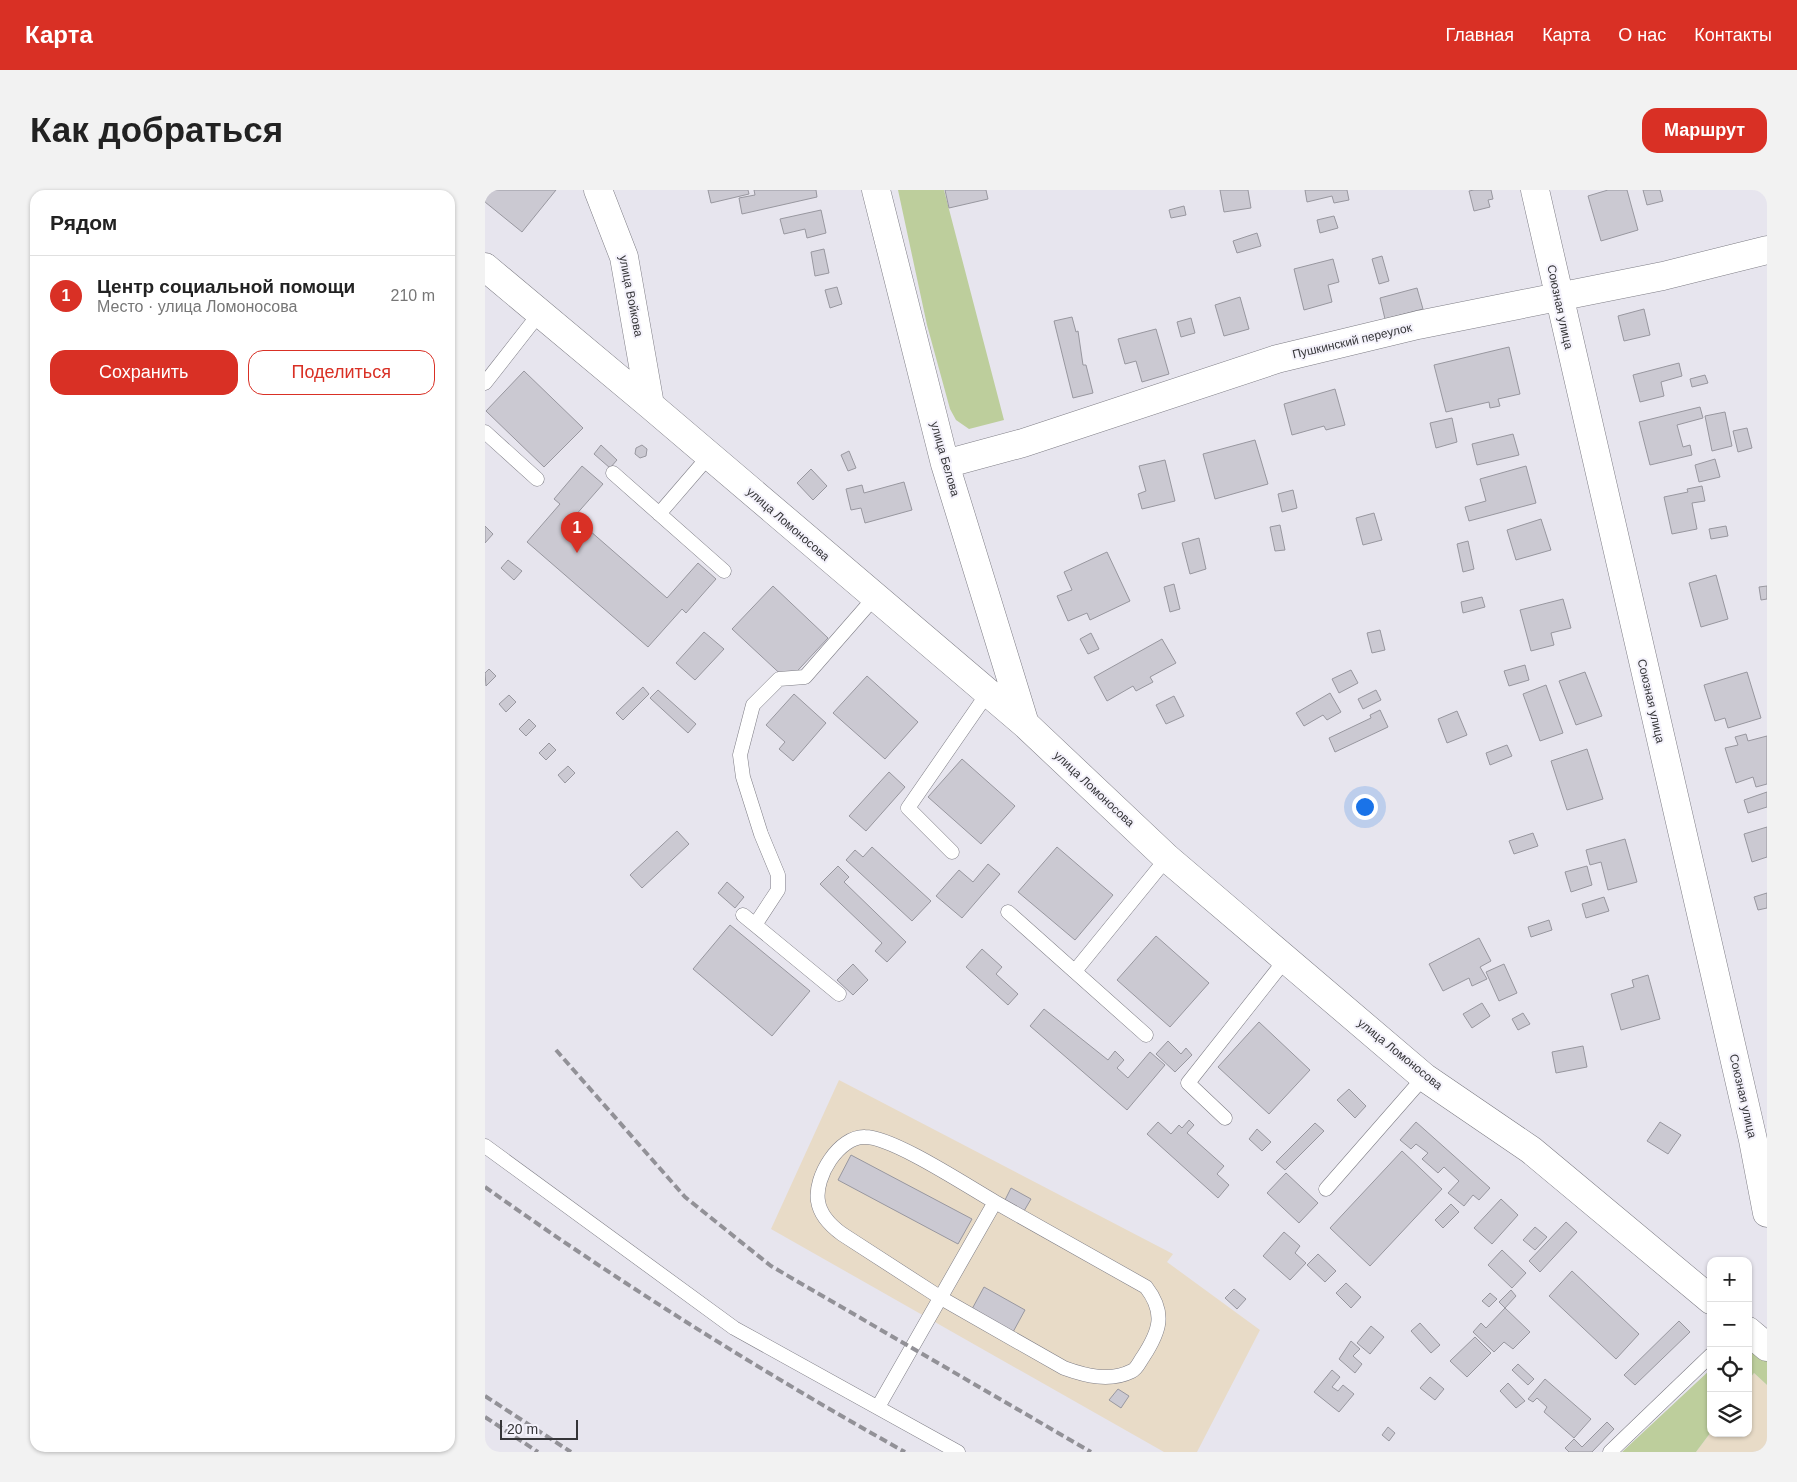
<!DOCTYPE html>
<html lang="ru">
<head>
<meta charset="utf-8">
<style>
  :root { --surface:#fff; --page:#f2f2f2; --text:#222; --muted:#767676; --line:#e0e0e0; --accent:#d93025 }
  body { margin:0; font-family:Arial,sans-serif; background:var(--page); color:var(--text) }
  .controls { position:absolute; right:15px; bottom:15px; display:grid; overflow:hidden; border-radius:10px; box-shadow:0 1px 4px #0004 }
  .controls button { width:45px; height:45px; display:grid; place-items:center; padding:0; border:0; border-bottom:1px solid var(--line); background:var(--surface); color:var(--text); font:25px sans-serif }
  .scale { position:absolute; left:15px; bottom:12px; width:78px; box-sizing:border-box; padding-left:5px; border:2px solid #353538; border-top:0; font-size:14px; line-height:18px; white-space:nowrap; color:#353538; -webkit-text-stroke:4px #f4f2fb; paint-order:stroke }
  .you { position:absolute; left:879px; top:616px; width:18px; height:18px; margin:-12px; border:4px solid #fff; border-radius:50%; background:#1a73e8; box-shadow:0 0 0 8px #1a73e833 }
  .badge { display:grid; place-items:center; width:32px; height:32px; border-radius:50%; background:var(--accent); color:#fff; font-size:16px; font-weight:700 }
  .pin { position:absolute; translate:-50% -41px; filter:drop-shadow(0 1px 2px #0008) }
  .pin::after { content:''; position:absolute; top:26px; width:18px; height:15px; background:inherit; clip-path:polygon(0 0,100% 0,50% 100%) }
  .list { margin:0; padding:0; list-style:none }
  h2 { display:flex; justify-content:space-between; align-items:center; height:65px; margin:0; padding:0 20px; font-size:21px }
  h2 small { font-size:16px; font-weight:400; color:var(--muted) }
  .list li { display:grid; grid-template-columns:32px 1fr auto; gap:15px; align-items:center; box-sizing:border-box; height:80px; padding:0 20px; border-top:1px solid var(--line) }
  .list b { display:block; font-size:19px; white-space:nowrap }
  .list p { margin:0; font-size:16px; white-space:nowrap; color:var(--muted) }
  .list em { font-size:16px; font-style:normal; color:var(--muted) }
  .actions { display:flex; gap:10px; padding:15px 20px }
  .actions a { flex:1; padding:11px 0; border:1px solid var(--accent); border-radius:15px; text-align:center; font-size:18px; color:var(--accent) }
  .actions .main { background:var(--accent); color:#fff }
  .icon { flex:none; width:28px; height:28px; fill:none; stroke:currentColor; stroke-width:2; stroke-linecap:round; stroke-linejoin:round }
  .map { position:relative; flex:none; width:1282px; height:1262px; overflow:hidden; border-radius:15px }
  header { display:flex; align-items:center; gap:30px; box-sizing:border-box; height:70px; padding:0 25px; background:var(--accent); color:#fff }
  header strong { font-size:24px }
  nav { display:flex; gap:28px; margin-inline-start:auto; font-size:18px }
  .intro { display:flex; align-items:center; justify-content:space-between; box-sizing:border-box; height:120px; padding:0 30px }
  h1 { margin:0; font-size:35px }
  .button { padding:12px 22px; border-radius:15px; background:var(--accent); color:#fff; font-size:18px; font-weight:700 }
  main { display:flex; gap:30px; padding:0 30px }
  aside { flex:1; background:var(--surface); border-radius:15px; box-shadow:0 1px 4px #0004 }
  .map>svg:first-child { display:block }
</style>
</head>
<body>
<header>
<strong>Карта</strong>
<nav><a>Главная</a><a>Карта</a><a>О нас</a><a>Контакты</a></nav>
</header>
<div class="intro"><h1>Как добраться</h1><a class="button">Маршрут</a></div>
<main>
<aside>
<h2>Рядом<small></small></h2>
<ul class="list">
<li><span class="badge">1</span><div><b>Центр социальной помощи</b><p>Место · улица Ломоносова</p></div><em>210 m</em></li>
</ul>
<div class="actions"><a class="main">Сохранить</a><a>Поделиться</a></div>
</aside>
<div class="map">
<svg width="1282" height="1262" viewBox="0 0 1282 1262">
  <rect width="100%" height="100%" fill="#e7e5ee"/>
  <path fill="#e8dbc7" d="M354,890l334,174 -6,8 93,68 -63,122h-33l-393,-223z
    M1269,1183l13,12v67h-71l15,-20 37,1v-52z"/>
  <path fill="#bdce9c" d="M413,0h46l60,230 -35,9 -13,-9 -6,-11 -23,-84z
    M1263,1161l19,4v30l-13,-12 -6,8z
    M1226,1179v63l-15,20h-74z"/>
  <path fill="#cbc9d2" stroke="#98979f" d="M0,0h71l-34,42 -37,-30z
    M223,0h40l1,4 -38,9z
    M269,0h62l1,7 -75,17 -3,-16 16,-3z
    M460,0h41l2,9 -39,9z
    M735,0h28l3,18 -27,4z
    M820,0h42l2,10 -15,3 -2,-7 -25,6z
    M989,0h17l2,9 -5,1 2,7 -16,4 -5,-20z
    M1123,0h19l11,40 -37,11 -13,-45z
    M1158,0h17l3,11 -16,4z
    M699,16l2,9 -15,3 -2,-8z
    M336,20l5,23 -19,5 -2,-9 -21,5 -4,-15z
    M849,26l4,12 -18,5 -3,-13z
    M772,43l4,13 -24,7 -4,-12z
    M339,59l5,24 -14,3 -4,-24z
    M897,66l7,25 -10,3 -7,-25z
    M848,69l6,23 -11,3 4,17 -28,8 -10,-41z
    M352,97l5,17 -12,4 -5,-18z
    M932,98l6,21 -38,10 -5,-21z
    M755,107l9,32 -25,7 -9,-31z
    M1159,119l6,26 -26,6 -6,-25z
    M587,127l4,15 2,-1 5,34h3l7,28 -20,5 -19,-77z
    M706,128l4,15 -14,4 -4,-15z
    M671,139l13,45 -27,8 -6,-21 -11,3 -7,-25z
    M1024,157l11,47 -22,5 2,7 -10,2 -1,-6 -43,10 -12,-47z
    M1194,173l3,13 -21,6 3,14 -24,6 -7,-27z
    M39,181l59,57 -39,39 -58,-56z
    M1220,185l3,8 -16,4 -2,-8z
    M850,199l10,36 -19,5 -2,-4 -32,9 -8,-31z
    M1215,217l3,11 -26,7 6,22 7,-2 2,10 -42,10 -11,-43z
    M1240,222l7,34 -20,5 -7,-35z
    M967,228l5,24 -21,6 -6,-25z
    M1262,238l5,20 -14,4 -5,-21z
    M1028,244l6,21 -42,10 -5,-21z
    M770,250l13,44 -53,15 -12,-45z
    M116,255l16,15 -7,8 -16,-14z
    M157,255l5,4 -1,7 -6,2 -5,-4 1,-6z
    M364,261l7,17 -8,3 -7,-16z
    M1230,269l5,18 -21,5 -4,-17z
    M680,270l10,41 -33,8 -4,-15 8,-3 -7,-25z
    M97,276l21,18 -29,33 93,81 31,-35 18,16 -30,34 -4,-4 -34,38 -121,-105 33,-38 -6,-5z
    M1041,276l10,37 -67,18 -4,-14 21,-6 -6,-22z
    M326,279l16,17 -14,14 -16,-17z
    M419,292l8,28 -47,13 -4,-15 -10,2 -5,-21 16,-4 2,8z
    M1217,296l3,15 -13,2 5,26 -25,5 -8,-37 24,-5 -1,-3z
    M808,300l4,18 -15,4 -4,-18z
    M889,323l8,27 -19,5 -7,-27z
    M1056,329l10,31 -35,10 -9,-30z
    M795,335l5,25 -10,1 -5,-24z
    M0,336l8,8 -8,9z
    M1241,336l2,10 -17,3 -2,-10z
    M714,348l7,31 -16,5 -8,-31z
    M983,351l6,28 -11,3 -6,-28z
    M622,362l23,49 -40,19 -3,-7 -19,8 -11,-25 15,-6 -8,-18z
    M23,370l14,11 -8,9 -13,-12z
    M1231,385l12,44 -27,8 -12,-44z
    M689,394l6,25 -10,3 -6,-25z
    M288,396l55,52 -40,43 -56,-52z
    M1282,396v13l-6,1 -2,-13z
    M997,407l3,10 -22,6 -2,-11z
    M1078,409l8,29 -20,5 3,12 -23,6 -11,-41z
    M895,440l5,20 -13,3 -5,-20z
    M219,442l20,17 -29,31 -19,-17z
    M606,443l8,16 -11,5 -8,-15z
    M677,449l14,24 -26,14 3,5 -17,9 -3,-5 -26,15 -13,-24z
    M1040,475l4,15 -20,6 -5,-15z
    M4,479l7,7 -10,10 -1,-13z
    M866,480l7,13 -19,10 -7,-14z
    M1100,482l17,44 -26,9 -17,-44z
    M1262,482l14,46 -33,10 -3,-10 -10,3 -11,-36z
    M382,486l51,46 -33,37 -52,-46z
    M1061,495l17,48 -23,8 -17,-47z
    M158,497l6,7 -26,26 -7,-7z
    M173,500l38,34 -8,9 -38,-35z
    M891,500l5,10 -18,9 -5,-10z
    M845,503l11,19 -14,8 -4,-5 -19,11 -8,-13z
    M309,504l32,29 -33,38 -14,-12 6,-7 -19,-17z
    M24,505l7,7 -10,10 -7,-8z
    M689,506l10,20 -18,8 -10,-19z
    M895,520l8,17 -53,25 -6,-14 42,-20 -1,-3z
    M972,521l10,24 -20,8 -9,-24z
    M44,529l7,7 -10,10 -7,-7z
    M1261,544l2,7 19,-5v48l-11,3 -3,-10 -17,6 -11,-35 13,-3 -3,-8z
    M64,553l7,7 -10,10 -7,-7z
    M1022,555l5,11 -22,9 -4,-12z
    M1102,559l16,50 -36,11 -16,-49z
    M477,569l53,47 -34,38 -53,-47z
    M83,576l7,7 -10,10 -7,-8z
    M404,582l16,15 -39,44 -17,-15z
    M1282,602v15l-19,6 -4,-13z
    M1282,637v30l-15,5 -8,-28z
    M192,641l12,13 -47,44 -12,-13z
    M1048,643l5,13 -24,8 -5,-13z
    M1140,649l12,43 -29,8 -7,-28 -11,3 -4,-15z
    M387,657l59,54 -19,20 -66,-61 9,-10 8,7z
    M572,657l56,48 -38,45 -57,-48z
    M503,674l12,10 -38,44 -26,-22 23,-26 14,12z
    M353,676l11,11 -5,5 62,60 -19,20 -12,-11 7,-8 -62,-59z
    M1102,676l5,19 -21,7 -6,-20z
    M242,692l17,15 -9,11 -17,-15z
    M1282,703v15l-9,2 -4,-13z
    M1119,707l5,14 -23,7 -4,-14z
    M1064,730l3,10 -21,7 -3,-10z
    M245,735l80,66 -38,45 -79,-67z
    M671,746l53,47 -39,44 -53,-47z
    M994,748l12,23 -11,6 7,12 -15,7 -3,-8 -26,13 -14,-27z
    M497,759l20,18 -6,7 22,20 -10,11 -42,-38z
    M368,774l15,16 -15,15 -16,-15z
    M1019,774l13,29 -18,8 -13,-29z
    M1163,785l12,44 -39,11 -10,-36 23,-7 -2,-7z
    M997,813l8,13 -18,12 -9,-14z
    M559,819l64,51 7,-9 9,9 -7,8 11,10 22,-26 15,13 -38,45 -97,-84z
    M1038,823l7,11 -12,6 -6,-11z
    M774,832l51,48 -41,44 -51,-47z
    M683,851l13,13 5,-6 6,7 -17,17 -19,-18z
    M1098,856l4,21 -31,6 -4,-21z
    M864,899l17,17 -11,12 -18,-18z
    M704,930l5,5 -7,8 37,33 -7,8 12,11 -11,13 -71,-64 11,-12 13,12 8,-9 3,3z
    M931,932l74,66 -11,12 -6,-5 -9,11 -16,-13 11,-12 -15,-14 -6,6 -16,-14 6,-6 -12,-9 -5,5 -11,-9z
    M1175,932l21,13 -13,19 -21,-13z
    M830,933l9,8 -39,39 -9,-8z
    M772,939l14,13 -9,9 -13,-12z
    M917,961l40,38 -72,77 -40,-38z
    M366,965l121,64 -14,25 -120,-64z
    M801,983l32,30 -19,20 -32,-30z
    M526,998l20,11 -7,12 -19,-11z
    M1016,1009l17,16 -26,29 -18,-16z
    M966,1014l8,8 -16,16 -8,-8z
    M1081,1032l11,10 -37,40 -11,-11z
    M1050,1037l12,10 -12,13 -12,-10z
    M799,1042l16,14 -5,7 11,10 -16,17 -27,-24z
    M1017,1060l24,23 -14,15 -24,-23z
    M833,1064l18,17 -11,11 -18,-17z
    M1087,1081l67,63 -23,25 -67,-63z
    M861,1093l15,14 -10,11 -15,-15z
    M499,1097l41,23 -12,22 -41,-23z
    M749,1099l12,10 -9,10 -12,-11z
    M1026,1100l5,6 -11,12 -6,-6z
    M1005,1103l7,6 -8,8 -7,-6z
    M1020,1118l25,24 -17,17 -9,-7 -10,10 -21,-20 8,-9 5,5z
    M1194,1131l11,11 -55,53 -11,-10z
    M935,1133l20,22 -9,8 -20,-22z
    M886,1136l13,11 -14,17 -13,-11z
    M990,1147l16,16 -24,24 -17,-16z
    M866,1151l9,8 -7,7 9,8 -7,9 -16,-14z
    M1033,1174l16,15 -6,6 -16,-15z
    M847,1180l8,7 -8,10 6,4 5,-6 11,9 -15,18 -25,-20z
    M945,1187l14,12 -9,11 -15,-12z
    M1060,1189l46,40 -17,19 -30,-26 3,-5 -10,-9 -4,4 -5,-3z
    M1023,1193l17,18 -9,7 -16,-17z
    M633,1199l11,7 -8,12 -12,-8z
    M1122,1232l7,7 -22,23h-23l-4,-4 9,-9 8,8z
    M903,1237l7,6 -6,8 -7,-6z"/>
  <g fill="none" stroke-linecap="round" stroke-linejoin="round">
    <defs>
      <path id="lane" d="M0,193l54,-69
        M0,242l52,47
        M128,283l111,98
        M174,324l50,-58
        M467,662l-44,-44 79,-114
        M523,722l138,123
        M258,725l96,79
        M270,735l23,-35v-15l-17,-41 -18,-57 -3,-22 13,-50 26,-26 26,-2 69,-79
        M590,781l92,-113
        M740,928l-37,-35 98,-124
        M0,956l249,182 224,124
        M841,999l98,-112
        M393,1217l117,-205c-28,-16 -102,-65 -130,-65 -26,-1 -51,40 -47,64 2,14 13,25 24,33l99,64 123,70c22,8 46,14 68,3 5,-2 8,-10 11,-14 17,-26 23,-44 3,-70l-151,-85
        M1125,1262l101,-97"/>
      <path id="street" d="M113,0l26,67 26,148
        M391,0l69,274 80,260
        M1050,0l218,950 14,73
        M0,77l165,138 375,319 142,134 257,219 107,73 180,150
        M460,274l78,-21 254,-84 141,-34 245,-49 104,-26
        M1263,1141l19,16"/>
    </defs>
    <use href="#lane" stroke="#7e7d85" stroke-width="15"/>
    <use href="#street" stroke="#7e7d85" stroke-width="29"/>
    <use href="#lane" stroke="#fff" stroke-width="14"/>
    <use href="#street" stroke="#fff" stroke-width="28"/>
    <path stroke="#929197" stroke-width="4" stroke-dasharray="8 4" stroke-linecap="butt" d="M71,860l129,147 86,69 320,186
      M0,997c135,96 275,184 420,265
      M0,1206l86,56
      M0,1227l53,35"/>
  </g>
  <g text-anchor="middle" dominant-baseline="central" stroke-width="4" stroke-linejoin="round" paint-order="stroke">
    <g font-size="12" fill="#353538" stroke="#f4f2fb">
      <text transform="translate(146 106) rotate(79)">улица Войкова</text>
      <text transform="translate(1075 117) rotate(78)">Союзная улица</text>
      <text transform="translate(867 151) rotate(-13)">Пушкинский переулок</text>
      <text transform="translate(460 269) rotate(74)">улица Белова</text>
      <text transform="translate(303 334) rotate(41)">улица Ломоносова</text>
      <text transform="translate(1166 511) rotate(77)">Союзная улица</text>
      <text transform="translate(609 599) rotate(43)">улица Ломоносова</text>
      <text transform="translate(915 864) rotate(39)">улица Ломоносова</text>
      <text transform="translate(1258 906) rotate(77)">Союзная улица</text>
    </g>
  </g>
</svg>
<div class="controls">
<button>+</button>
<button>−</button>
<button><svg class="icon" aria-label="locate" viewBox="0 0 24 24"><circle cx="12" cy="12" r="6"/><path d="M12 2v4M12 18v4M2 12h4M18 12h4"/></svg></button>
<button><svg class="icon" aria-label="layers" viewBox="0 0 24 24"><path d="M12 4l9 5-9 5-9-5zM3 14l9 5 9-5"/></svg></button>
</div>
<div class="scale">20 m</div>
<div class="you"></div>
<div class="pin badge" style="left:92px;top:363px">1</div>
</div>
</main>
</body>
</html>
